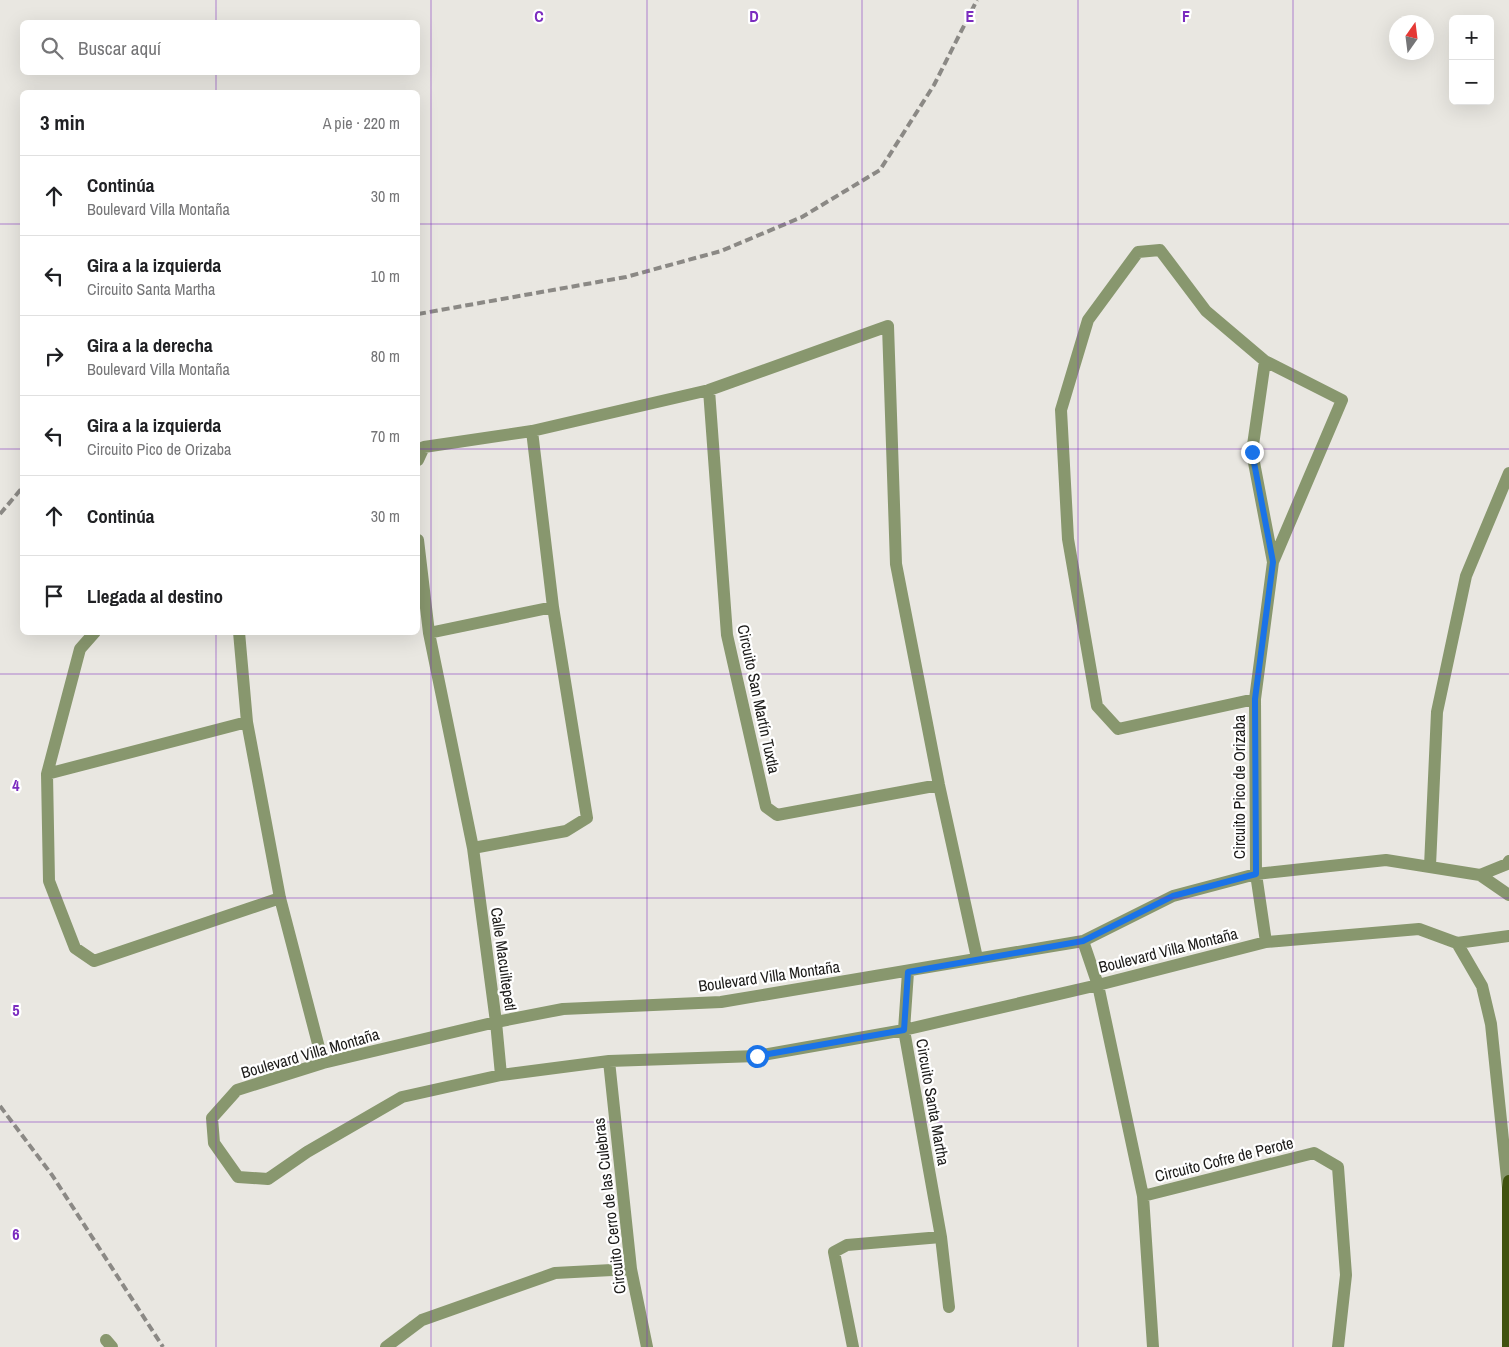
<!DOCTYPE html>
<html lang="es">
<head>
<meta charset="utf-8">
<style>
  :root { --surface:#fff; --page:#f2f2f2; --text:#202124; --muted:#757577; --line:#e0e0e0 }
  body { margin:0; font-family:"Archivo Narrow",sans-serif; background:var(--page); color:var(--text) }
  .controls { position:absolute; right:15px; top:15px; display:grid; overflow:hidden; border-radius:8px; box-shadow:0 5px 20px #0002 }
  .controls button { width:45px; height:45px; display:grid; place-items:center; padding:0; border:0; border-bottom:1px solid var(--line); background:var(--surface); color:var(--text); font:25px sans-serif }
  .compass { position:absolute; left:1389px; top:15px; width:45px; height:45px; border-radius:50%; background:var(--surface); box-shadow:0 5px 20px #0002; rotate:14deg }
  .stop { position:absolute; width:15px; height:15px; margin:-11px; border:4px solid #1a73e8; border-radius:50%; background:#fff }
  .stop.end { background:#1a73e8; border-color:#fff; box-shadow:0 1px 5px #0008 }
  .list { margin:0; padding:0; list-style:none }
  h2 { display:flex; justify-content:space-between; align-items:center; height:65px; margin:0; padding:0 20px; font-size:21px }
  h2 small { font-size:16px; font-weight:400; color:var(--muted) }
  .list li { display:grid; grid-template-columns:32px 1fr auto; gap:15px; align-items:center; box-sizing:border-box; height:80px; padding:0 20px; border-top:1px solid var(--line) }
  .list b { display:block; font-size:19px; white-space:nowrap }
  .list p { margin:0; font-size:16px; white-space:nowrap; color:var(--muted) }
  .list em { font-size:16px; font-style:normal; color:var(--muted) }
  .icon { flex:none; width:28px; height:28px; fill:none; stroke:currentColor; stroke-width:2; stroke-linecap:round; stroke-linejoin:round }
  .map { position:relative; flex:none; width:1509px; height:1347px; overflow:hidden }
  .search { position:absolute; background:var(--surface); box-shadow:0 5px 20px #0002; left:20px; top:20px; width:400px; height:55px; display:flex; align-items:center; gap:12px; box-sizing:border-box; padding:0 18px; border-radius:8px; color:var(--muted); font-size:19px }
  .panel { position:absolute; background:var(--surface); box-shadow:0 5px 20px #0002; left:20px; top:90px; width:400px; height:545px; border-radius:8px }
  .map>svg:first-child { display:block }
</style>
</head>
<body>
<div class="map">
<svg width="1509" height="1347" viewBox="0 0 1509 1347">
  <rect width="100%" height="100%" fill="#e9e7e1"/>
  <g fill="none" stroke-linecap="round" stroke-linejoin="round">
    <path stroke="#88976e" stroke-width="12" d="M1265,361l-13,91 21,110
      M709,390l18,245 39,172 11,8 162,-30
      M418,460l6,-13 108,-16 177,-41 179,-64 8,238 43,221 38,173
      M418,540l11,93 44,215 23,174 5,53
      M95,632l-15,17 -33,125 2,107 26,67 19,13 186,-63
      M239,632l8,90 33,176 43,165
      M429,633l124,-26
      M1255,699l-137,30 -21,-23 -29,-167 -7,-129 27,-90 50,-68 22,-2 46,61 59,50 77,39 -69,162 -18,137 1,175 10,68
      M47,774l200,-52
      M473,848l93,-17 21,-13 -34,-211 -21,-176
      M1430,866l7,-154 29,-136 43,-103
      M1480,875l27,-11 2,-3
      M1509,895l-29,-20 -94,-15 -130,14 -83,22 -90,45 -362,61 -158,7 -67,13 -173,41 -86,27 -25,28 2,25 24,34 30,2 39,-27 95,-55 99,-22 108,-14 148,-5 147,-26 194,-45 168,-43 153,-13 38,14 52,-7
      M1083,941l15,44 45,211 10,151
      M1457,943l25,43 9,38 17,164
      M908,972l-4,58 37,207 8,70
      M609,1061l22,208 16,78
      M1143,1196l171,-43 24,14 8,108 -8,72
      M106,1340l6,7
      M386,1347l36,-27 133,-47 76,-4
      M853,1347l-19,-95 13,-7 94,-8"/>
    <path stroke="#405210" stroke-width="12" d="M1508,1347v-159l1,-7"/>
    <path stroke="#8b8985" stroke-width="4" stroke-dasharray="8 4" stroke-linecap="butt" d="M418,314l208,-37 95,-26 81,-34 78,-47 54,-85 43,-85
      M0,514l22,-26
      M0,1106l52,69 111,172"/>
  </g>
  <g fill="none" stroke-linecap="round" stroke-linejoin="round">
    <path stroke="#1a73e8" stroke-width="6" d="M757,1056l147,-26 4,-58 175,-31 90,-45 83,-22 -1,-175 18,-137 -21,-110"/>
  </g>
  <path fill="none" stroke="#7b2cbf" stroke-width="1" stroke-opacity="0.55" d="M216,0v22M431,0v1347M647,0v1347M862,0v1347M1078,0v1347M1293,0v1347M216,72v20M0,224h22M418,224h1091M0,449h22M418,449h1091M216,632v715M0,674h1509M0,898h1509M0,1122h1509"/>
  <g text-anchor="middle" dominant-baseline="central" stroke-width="4.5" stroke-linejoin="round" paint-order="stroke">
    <g font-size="16" fill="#1c1b19" stroke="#fff">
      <text transform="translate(759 699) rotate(78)">Circuito San Martín Tuxtla</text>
      <text transform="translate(1239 787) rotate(-90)">Circuito Pico de Orizaba</text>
      <text transform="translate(1168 950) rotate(-14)">Boulevard Villa Montaña</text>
      <text transform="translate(504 959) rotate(82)">Calle Macuiltepetl</text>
      <text transform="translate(769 976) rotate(-8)">Boulevard Villa Montaña</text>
      <text transform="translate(310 1053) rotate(-16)">Boulevard Villa Montaña</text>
      <text transform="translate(933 1102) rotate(80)">Circuito Santa Martha</text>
      <text transform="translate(1224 1159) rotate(-14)">Circuito Cofre de Perote</text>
      <text transform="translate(609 1206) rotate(-97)">Circuito Cerro de las Culebras</text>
    </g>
  </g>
  <g font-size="16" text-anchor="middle" font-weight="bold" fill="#7b2cbf" stroke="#fff" stroke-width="4.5" stroke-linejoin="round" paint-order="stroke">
    <text x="539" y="22">C</text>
    <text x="754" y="22">D</text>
    <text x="970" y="22">E</text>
    <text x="1186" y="22">F</text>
    <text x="16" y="791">4</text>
    <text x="16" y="1016">5</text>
    <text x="16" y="1240">6</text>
  </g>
</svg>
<div class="controls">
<button>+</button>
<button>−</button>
</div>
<svg class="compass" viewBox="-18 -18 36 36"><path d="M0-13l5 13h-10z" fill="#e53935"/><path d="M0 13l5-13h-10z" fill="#757577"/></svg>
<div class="stop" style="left:757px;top:1056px"></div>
<div class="stop end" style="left:1252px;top:452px"></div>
<div class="search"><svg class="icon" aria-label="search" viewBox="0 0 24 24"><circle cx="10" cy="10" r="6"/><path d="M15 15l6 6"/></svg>Buscar aquí</div>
<section class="panel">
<h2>3 min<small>A pie · 220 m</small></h2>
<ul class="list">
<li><svg class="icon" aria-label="ahead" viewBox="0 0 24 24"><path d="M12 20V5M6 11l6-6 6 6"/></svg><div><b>Continúa</b><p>Boulevard Villa Montaña</p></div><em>30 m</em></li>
<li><svg class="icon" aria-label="left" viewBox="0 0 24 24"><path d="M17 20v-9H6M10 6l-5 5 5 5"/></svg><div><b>Gira a la izquierda</b><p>Circuito Santa Martha</p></div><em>10 m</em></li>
<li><svg class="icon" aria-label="right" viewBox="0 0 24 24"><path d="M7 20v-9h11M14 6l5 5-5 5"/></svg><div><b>Gira a la derecha</b><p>Boulevard Villa Montaña</p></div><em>80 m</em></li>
<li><svg class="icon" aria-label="left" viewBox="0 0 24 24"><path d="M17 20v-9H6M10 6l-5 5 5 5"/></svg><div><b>Gira a la izquierda</b><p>Circuito Pico de Orizaba</p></div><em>70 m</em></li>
<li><svg class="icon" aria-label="ahead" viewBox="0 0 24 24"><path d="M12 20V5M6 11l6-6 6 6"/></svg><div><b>Continúa</b></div><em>30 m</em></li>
<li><svg class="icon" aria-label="arrive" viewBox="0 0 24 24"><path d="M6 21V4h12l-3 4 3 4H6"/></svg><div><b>Llegada al destino</b></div></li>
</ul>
</section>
</div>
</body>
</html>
